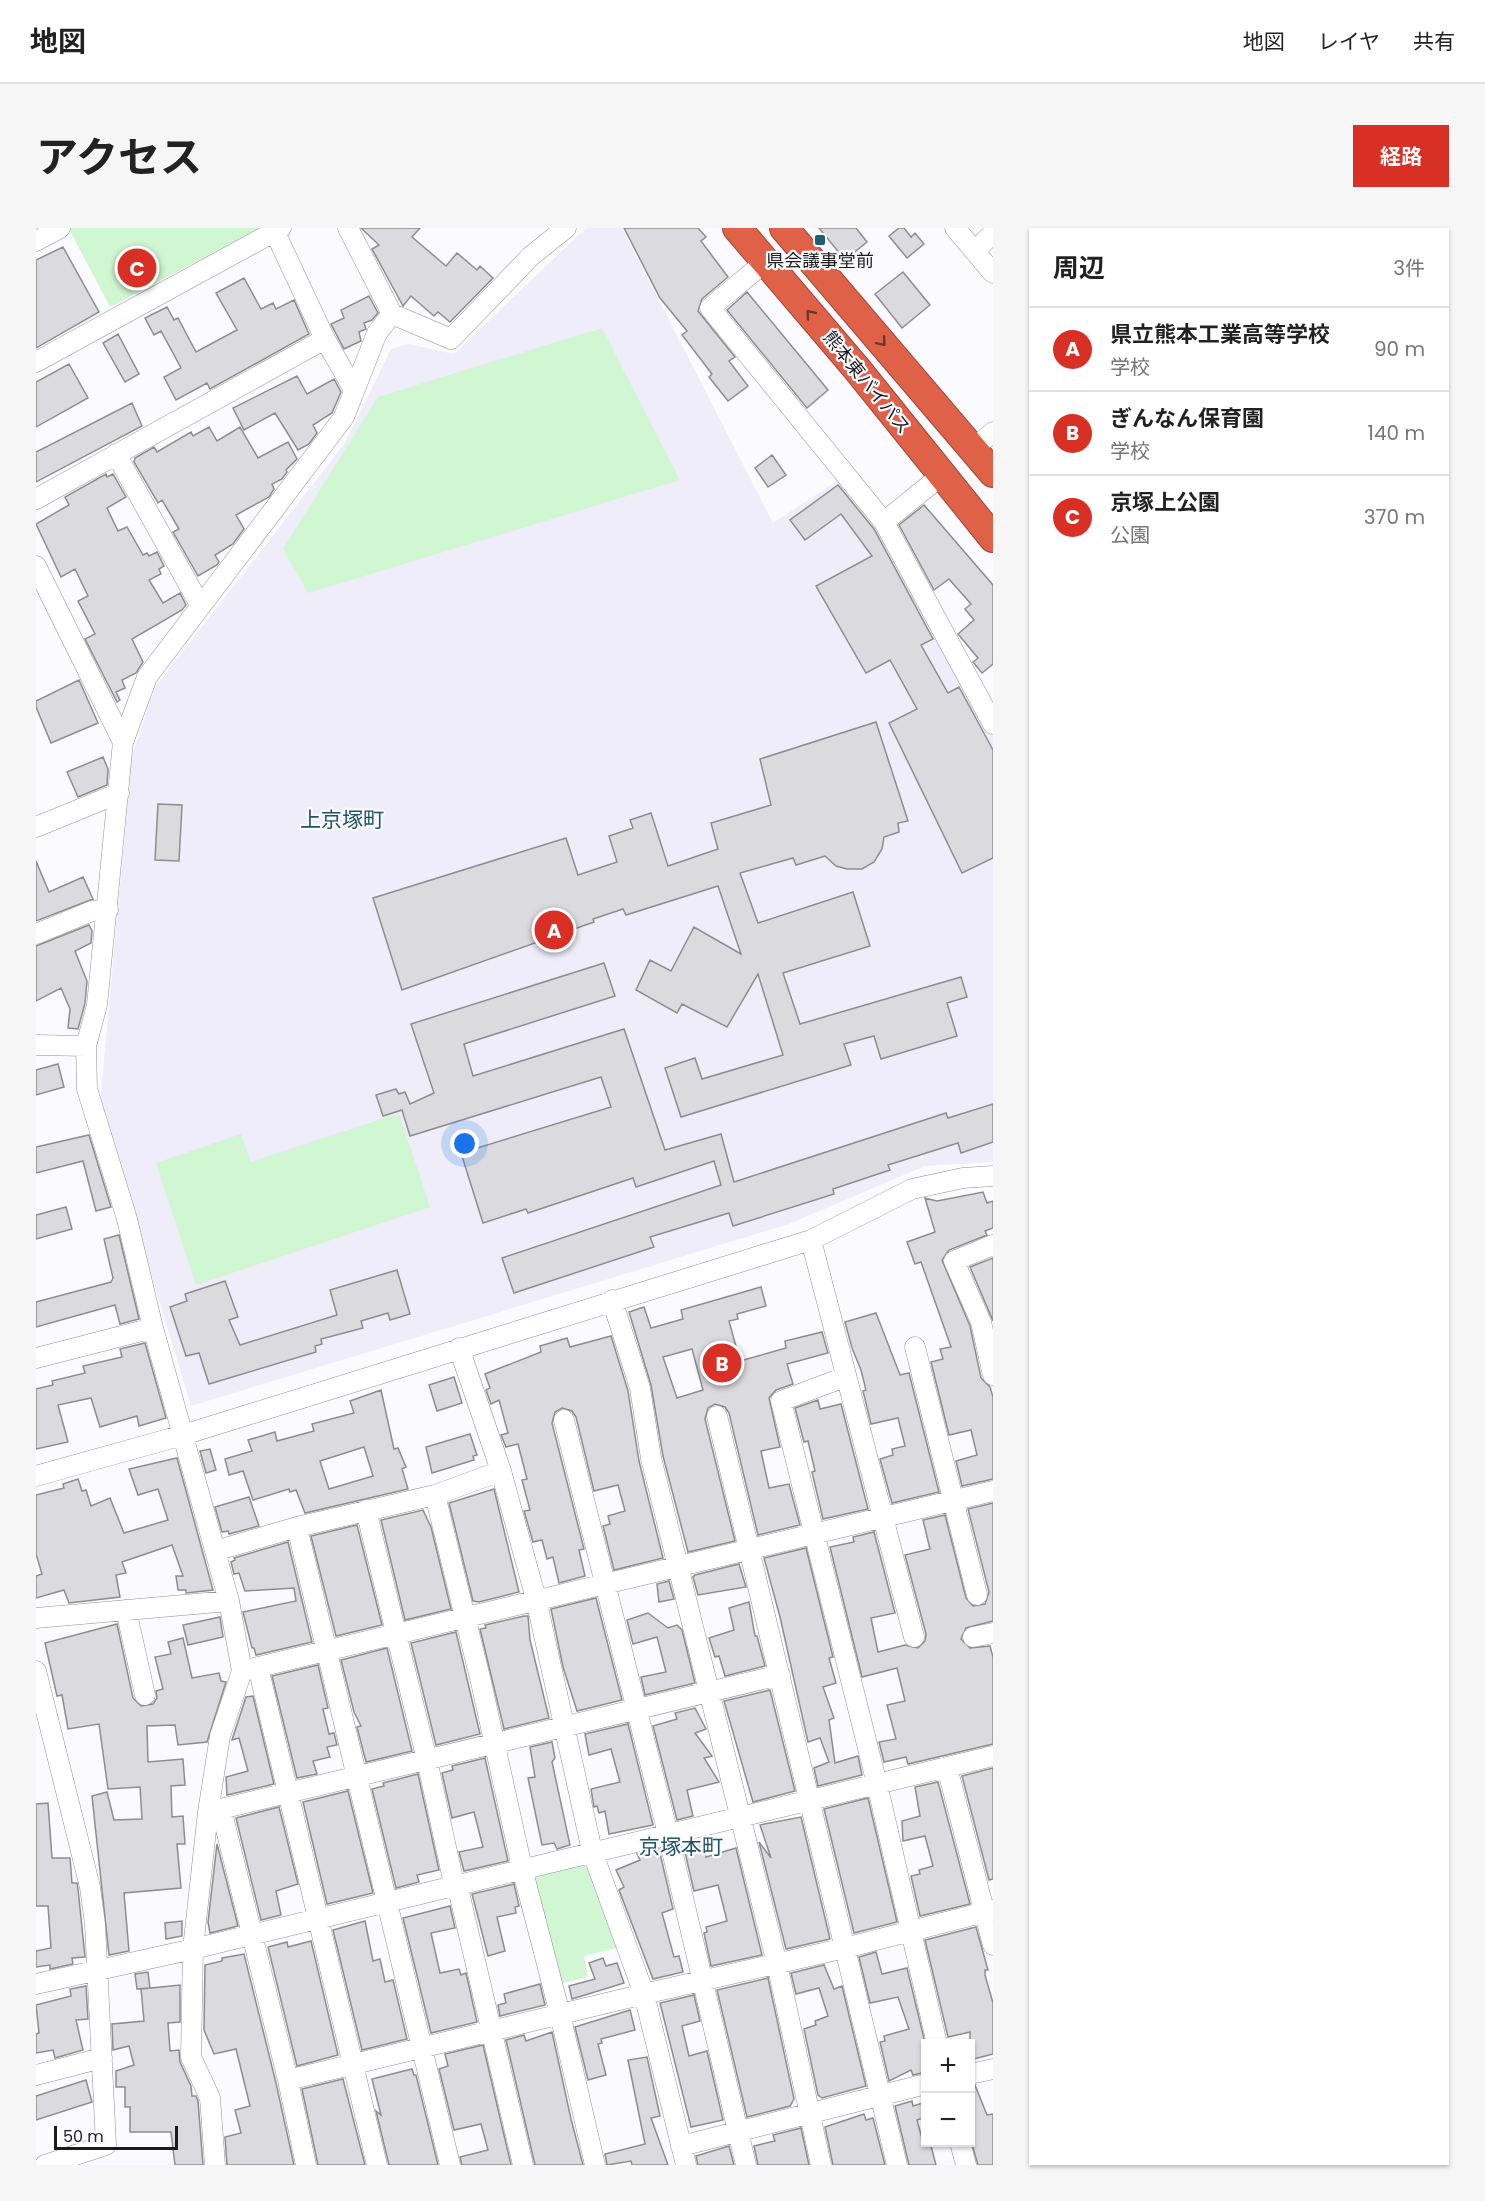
<!DOCTYPE html>
<html lang="ja">
<head>
<meta charset="utf-8">
<style>
  :root { --surface:#fff; --page:#f6f6f6; --text:#222; --muted:#767676; --line:#e0e0e0; --accent:#d93025 }
  body { margin:0; font-family:Poppins,"Noto Sans JP",sans-serif; background:var(--page); color:var(--text) }
  .controls { position:absolute; right:18px; bottom:18px; display:grid; overflow:hidden; border-radius:0px; box-shadow:0 2px 4px #0004 }
  .controls button { width:54px; height:54px; display:grid; place-items:center; padding:0; border:0; border-bottom:2px solid var(--line); background:var(--surface); color:var(--text); font:30px sans-serif }
  .scale { position:absolute; left:18px; bottom:15px; width:124px; box-sizing:border-box; padding-left:6px; border:3px solid #1b1b1d; border-top:0; font-size:16px; line-height:21px; white-space:nowrap; color:#1b1b1d; -webkit-text-stroke:4px #fbfbff; paint-order:stroke }
  .you { position:absolute; left:429px; top:916px; width:21px; height:21px; margin:-15px; border:4px solid #fff; border-radius:50%; background:#1a73e8; box-shadow:0 0 0 9px #1a73e833 }
  .badge { display:grid; place-items:center; width:39px; height:39px; border-radius:50%; background:var(--accent); color:#fff; font-size:20px; font-weight:700 }
  .pin { position:absolute; translate:-50% -50%; border:3px solid #fff; box-shadow:0 2px 6px #0006 }
  .list { margin:0; padding:0; list-style:none }
  h2 { display:flex; justify-content:space-between; align-items:center; height:78px; margin:0; padding:0 24px; font-size:26px }
  h2 small { font-size:20px; font-weight:400; color:var(--muted) }
  .list li { display:grid; grid-template-columns:39px 1fr auto; gap:18px; align-items:center; box-sizing:border-box; height:84px; padding:0 24px; border-top:2px solid var(--line) }
  .list b { display:block; font-size:22px; white-space:nowrap }
  .list p { margin:0; font-size:20px; white-space:nowrap; color:var(--muted) }
  .list em { font-size:20px; font-style:normal; color:var(--muted) }
  .map { position:relative; flex:none; width:957px; height:1937px; overflow:hidden; border-radius:0px }
  header { display:flex; align-items:center; gap:36px; box-sizing:border-box; height:84px; padding:0 30px; background:var(--surface); border-bottom:2px solid var(--line) }
  header strong { font-size:28px }
  nav { display:flex; gap:33px; margin-inline-start:auto; font-size:21px }
  .intro { display:flex; align-items:center; justify-content:space-between; box-sizing:border-box; height:144px; padding:0 36px }
  h1 { margin:0; font-size:42px }
  .button { padding:15px 27px; border-radius:0px; background:var(--accent); color:#fff; font-size:21px; font-weight:700 }
  main { display:flex; gap:36px; padding:0 36px }
  aside { flex:1; background:var(--surface); border-radius:0px; box-shadow:0 2px 4px #0004 }
  .map>svg:first-child { display:block }
</style>
</head>
<body>
<header>
<strong>地図</strong>
<nav><a>地図</a><a>レイヤ</a><a>共有</a></nav>
</header>
<div class="intro"><h1>アクセス</h1><a class="button">経路</a></div>
<main>
<div class="map">
<svg width="957" height="1937" viewBox="0 0 957 1937">
  <rect width="100%" height="100%" fill="#fbfbff"/>
  <path fill="#eeedf9" d="M550,0h36l151,295 67,-44 39,48 114,209v426l-68,4 -136,58 -598,182 -91,-302 32,-348 23,-69 190,-244 46,-94 18,-5 45,10z"/>
  <path fill="#d1f6d2" d="M225,0l-151,79 -41,-78 1,-1z
    M566,100l78,152 -372,113 -25,-44 95,-152z
    M363,885l31,94 -234,78 -40,-122 85,-29 10,28z
    M549,1634l32,86 -33,8 4,21 -30,7 -26,-109z"/>
  <path fill="#dbdbdf" stroke="#8d8d91" stroke-width="1.5" fill-rule="evenodd" d="M325,0h59l-8,9 34,29 11,-13 20,17 3,-4 13,12 -43,44 -12,-10 -4,4 -23,-20 -8,10 -31,-57 7,-4z
    M588,0h74l8,9 -5,4 27,36 -26,22 -4,12 37,46 -6,4 19,25 -20,15 -19,-24 3,-3 -30,-39 5,-4 -27,-33z
    M783,0h37l11,14 -22,18z
    M863,0h5l7,9 4,-4 9,11 -17,14 -18,-22z
    M27,19l36,65 -63,36v-88z
    M867,44l27,33 -28,23 -27,-34z
    M208,50l17,31 12,-6 3,6 18,-9 15,34 -99,55 -3,-6 -31,17 -12,-23 17,-9 -20,-37 -7,4 -9,-17 22,-11 7,13 4,-2 18,34 41,-22 -21,-37z
    M711,64l81,98 -21,18 -80,-98z
    M333,68l9,17 -6,7 -8,3 2,6 -7,3 2,9 -17,8 -13,-25 13,-6 -3,-8z
    M82,106l21,40 -14,8 -22,-39z
    M33,136l19,34 -52,29v-45z
    M261,148l10,18 27,-15 7,13 -9,21 -19,12 4,8 -8,11 -11,6 -23,-37 -31,17 -11,-22z
    M96,175l10,23 -106,56v-30z
    M173,199l8,14 23,-14 18,31 30,-16 9,17 -11,11 1,2 -5,7 -10,5 2,5 -5,8 -33,18 8,14 -11,15 -18,11 4,7 -2,3 -19,11 -25,-44 6,-3 -17,-29 -4,3 -24,-41 1,-4 19,-11 3,5 34,-20 2,4z
    M736,227l14,20 -18,12 -13,-19z
    M70,246l1,3 6,-3 13,23 -19,11 11,23 9,-4 16,28 4,-2 2,3 8,-4 7,14 -5,3 2,5 -12,6 14,23 17,-10 6,12 -4,5 -50,29 11,23 -7,11 -14,7 3,8 -9,4 4,8 -3,2 -32,-63 10,-5 -17,-33 10,-5 -13,-27 -14,8 -25,-53 33,-19 -4,-8z
    M802,257l36,44 59,110 -12,6 27,48 11,-6 34,63v108l-31,15 -73,-150 28,-14 -27,-49 -24,13 -50,-87 56,-30 -31,-42 -36,26 -15,-20z
    M888,277l69,80v79l-11,9 -9,-11 5,-4 -20,-24 16,-14 -9,-11 6,-5 -22,-25 -15,11 -35,-65z
    M43,452l19,43 -47,20 -15,-36v-6z
    M840,494l32,99 -10,2 1,9 -15,5 -2,12 -8,13 -12,7h-15l-11,-3 -11,-10 -29,9 -3,-7 -53,15 18,50 95,-31 17,54 -87,27 17,51 161,-47 6,20 -20,6 10,33 -76,23 -7,-23 -30,8 7,21 -170,52 -16,-49 30,-10 7,21 81,-24 -25,-81 -31,53 -45,-23 -5,9 -41,-23 14,-30 21,11 23,-44 47,27 -23,-68 -92,29 -3,-6 -30,10 1,3 -192,68 -29,-92 193,-60 12,37 39,-13 -8,-26 24,-8 -3,-8 21,-7 17,53 50,-17 -7,-26 60,-18 -11,-46z
    M67,529l5,12 -1,16 -29,12 -11,-25z
    M122,576l24,1 -3,56 -24,-1z
    M0,633l13,31 34,-15 10,22 -57,22z
    M53,697l3,6 -1,12 -16,8 12,30 -2,22 -7,26 -10,-1 2,-19 -9,-21 -25,13v-55z
    M568,735l11,33 -151,48 9,32 151,-47 41,121 56,-16 13,48 212,-69 2,5 45,-14v38l-32,11 -3,-10 -70,22 2,5 -57,19 1,5 -101,32 -4,-13 -79,24 4,10 -140,46 -12,-35 219,-73 -7,-24 -78,26 -3,-9 -105,35 -2,-4 -43,14 -22,-70 150,-46 -10,-30 -191,59 -8,-26 -19,6 -7,-21 20,-6 3,5 6,-2 5,12 24,-11 -23,-69z
    M22,836l6,23 -28,8v-25z
    M53,907l22,72 -15,4 -13,-50 -47,12v-26z
    M947,964l4,11 6,-2v27l-8,3 2,4 -38,15 -7,10 28,66 11,52 9,9 3,10v82l-31,7 -6,-25 21,-6 -6,-25 -22,5 -18,-73 12,-3 -3,-10 11,-2 -30,-85 -6,2 -8,-22 28,-10 -10,-34 12,3z
    M30,979l6,22 -36,10v-24z
    M83,1007l20,84 -19,5 -5,-19 -79,22v-25l75,-20 2,-4 -9,-39z
    M957,1030v63l-23,-54z
    M361,1042l13,44 -20,6 -2,-7 -27,8 2,7 -42,11 1,5 -7,2 1,6 -107,32 -10,-31 -13,3 -16,-49 17,-6 -2,-7 40,-13 13,36 -9,3 11,25 97,-30 -7,-25z
    M725,1059l5,19 -29,8 1,5 -9,2 11,40 46,-13 -1,-7 37,-9 6,21 -41,11 6,20 -17,6 -7,8 11,49 -19,4 8,37 20,-4 11,41 -42,10 -29,-122 -4,-6 -10,-3 -7,4 -3,11 30,122 -47,11 -25,-96 -12,-71 -22,-73 15,-5 7,21 32,-9 -2,-9zM656,1121l11,41 -26,8 -14,-41z
    M840,1085l24,62 9,-2 30,119 -47,11 -12,-44 13,-4 -1,-6 13,-3 -7,-28 -27,6 -8,-33 3,-1 -5,-20 -9,-22 -7,-26z
    M575,1108l17,55 11,70 24,97 -49,12 -11,-44 7,-2 -2,-8 17,-5 -7,-26 -24,6 -18,-74 -4,-6 -10,-3 -7,4 -3,11 32,126 -5,1 6,26 -26,7 -6,-26 -6,2 -5,-19 -9,2 -9,-31 6,-1 -8,-30 5,-1 -9,-35 -12,3 -5,-12 7,-2 -9,-33 -8,4 -5,-14 4,-2 -5,-14 56,-22 -1,-6 27,-8 3,9z
    M109,1115l21,75 -27,8 -2,-10 -37,11 -9,-29 -33,7 10,37 -32,7v-60l17,-4 -1,-4 33,-8 -2,-7 39,-9 -2,-8z
    M418,1149l8,26 -25,8 -8,-26z
    M345,1162l13,59 4,-1 8,19 -4,2 6,20 -103,24 -9,-23 -6,2 -1,-3 -36,11 -10,-29 -14,4 -4,-16 27,-8 -4,-11 27,-8 2,9 37,-10 -2,-7 42,-11 -4,-12zM328,1219l9,29 -44,13 -9,-28z
    M782,1172l2,9 21,-5 27,105 -45,10 -11,-47 3,-1 -7,-30 -4,1 -9,-34z
    M434,1206l7,21 -4,1 1,4 -42,13 -6,-26z
    M174,1221l6,21 -10,3 -6,-22z
    M141,1230l36,132 -27,3v-3h-8l-2,-14h7l-11,-31 -50,17 4,11 -10,2 4,22 -51,6 -5,-13 -28,8v-22l6,-2 -6,-20v-59l28,-7 -1,-4 15,-5 4,12 4,-1 5,16 19,-8 14,35 44,-13 -10,-31 -20,6 -9,-26z
    M458,1261l25,103 -40,10 -6,-1 -24,-98z
    M213,1269l10,29 -30,8 -1,-3 -6,1 -7,-25z
    M957,1275v118l-27,7 -5,11 9,9 20,-2 3,11v87l-85,20 -2,-7 -22,5 -5,-20 17,-3 -9,-34 18,-4 -8,-33 -35,9 -32,-130 24,-5 -1,-5 21,-5 21,81 -24,5 7,34 27,-7 13,3 7,-7 1,-7 -21,-79 25,-6 -7,-29 22,-5 21,83 7,8 12,-2 4,-12 -21,-83z
    M387,1282l8,17 20,82 -46,11 -24,-100z
    M321,1297l25,100 -46,11 -25,-100z
    M252,1314l24,100 -56,13 -2,-7h-2l-9,-36 53,-11 -2,-13 -49,3 -6,-18 -5,1 -3,-12 4,-2 -1,-2z
    M770,1320l27,109 -4,1 7,25 -13,4 11,31 -5,2 6,43 23,-7 4,19 -44,11 -4,-18 15,-6 -9,-24 -12,4 -28,-125 -16,-59z
    M703,1336l7,23 -48,8 -5,-18 2,-2z
    M633,1353l5,18 -15,3 -2,-18z
    M560,1370l26,102 -45,11 -14,-44 -12,-58z
    M713,1374l6,34h2l8,30 -40,10 -6,-20 -4,1 -6,-19 25,-8 -5,-22z
    M612,1385l20,15 9,-3 5,5 13,53 -50,12 -4,-18 25,-5 -9,-35 -24,7 -6,-24z
    M488,1388h4l2,24 19,78 -45,11 -24,-100 6,-1 -1,-3z
    M184,1389l3,20 -35,8 -5,-20z
    M81,1396l16,74 8,8 12,-2 4,-6 -1,-7 7,-2 -8,-32 16,-3 -3,-12 15,-4 9,40 27,-5 2,8 5,1 -19,60 -29,3 -3,-20 -28,1 1,36 35,-3 2,26 -14,1 1,31 11,-1 2,28h-8l4,44 -57,5 5,58 -20,4 -17,-159 15,-4 7,28 28,-1 -2,-32 -32,2 -9,-65 -31,5 -6,-34 -5,1 -12,-53z
    M420,1404l24,102 -44,11 -25,-102z
    M351,1420l25,103 -46,11 -9,-35 4,-1 -7,-14 -13,-52z
    M282,1437l10,43 -5,1 6,25 5,-1 3,12 -10,2 3,10 -17,4 4,13 -20,4 -25,-102z
    M734,1462l25,101 -42,11 -29,-101z
    M217,1468l21,88 -47,11 -1,-18 22,-6 -9,-33 -7,2 14,-43z
    M659,1480l11,21 -11,4 17,23 -8,2 15,24 -32,8 6,26 -16,4 -24,-94 24,-7 -2,-6z
    M592,1496l25,101 -44,9 -4,-23 -6,2 -2,-7 -3,1 -3,-18 29,-7 -9,-33 -22,6 -4,-21z
    M516,1514l3,16 -3,4 18,83 -13,4 -3,-6 -12,2 -14,-67 7,-1 -5,-30z
    M449,1530l23,103 -44,10 -5,-19 24,-5 -9,-35 -22,6 -10,-45 11,-3 -1,-4z
    M957,1540v111l-4,1 -27,-104z
    M382,1546l21,96 -22,5 2,7 -23,6 -24,-99 12,-3 -1,-3z
    M902,1554l32,122 -50,12 -9,-40 9,-2 -1,-4 14,-4 -8,-30 -22,5 -1,-20 18,-5 -5,-29z
    M312,1563l25,102 -46,11 -24,-102z
    M832,1570l29,124 -43,11 -30,-124z
    M12,1575l4,55h18l2,25h5l1,6 7,68 -13,1 1,6 -23,5v-4l-14,2v-16l15,-3 -3,-42h-12v-102z
    M243,1579l19,77 -22,7 5,24 -20,5 -25,-102z
    M765,1589l29,122 -44,10 -27,-107 12,16 -11,-33z
    M667,1615l3,14 30,-9 26,107 -51,11 -7,-33 3,-1 -1,-5 21,-6 -9,-36 -24,6 -10,-43z
    M181,1616l21,82 -28,7 -2,-11z
    M623,1621l14,60 -11,4 12,44 5,-1 4,16 -30,7 -34,-89 5,-3 -8,-17 24,-10 -3,-6z
    M478,1656l5,22 -4,1 1,6 -19,4 8,34 -17,5 -16,-62z
    M414,1678l5,22 -24,5 9,40 19,-4 2,6 5,-2 11,49 -46,11 -28,-115z
    M146,1693v15l-16,3 -1,-16z
    M329,1693l8,40 7,-2 5,23 8,-2 14,59 -45,11 -29,-120z
    M940,1699l12,43h-3v5l8,28v51l-23,6v-28l-22,5 -23,-97z
    M275,1713l27,114 -41,11 -29,-119 19,-5 1,5z
    M840,1724l6,22 25,-6 19,79v25l-13,3 -2,-5 -22,11 -9,-39 5,-1 -1,-5 25,-7 -11,-32 -28,6 -11,-46z
    M208,1726l32,129 18,82h-67l-2,-28 16,-4 -6,-23 15,-4 -14,-57 -22,5 -10,-24 1,-65 17,-4v-3z
    M567,1730l3,8 11,-3 7,20 -52,16 -3,-13 26,-7 -6,-16z
    M788,1737l10,24 8,-3 24,100 -44,12 -4,-3 -14,-66 12,-4 -1,-4 13,-5 -9,-28 -23,6 -5,-21z
    M112,1744l2,16 -13,1 -2,-15z
    M732,1750l26,121 -4,7 -43,11 -30,-127z
    M504,1756l5,21 -45,11 -2,-11 8,-2 -2,-9z
    M144,1757v37l-12,1 2,28 9,-1 1,12 11,24 1,10h4l2,5 5,64h-28l-4,-33h-41v-25h-5v-20h-9v-16l18,-6 -5,-19 -16,4 -1,-26 32,-3 -3,-32z
    M50,1758l2,33 -12,1 7,30 -28,8 -2,-8 -17,3v-19l3,-1 -3,-28 35,-9 -1,-7z
    M658,1767l6,26 -18,5 7,30 18,-5 16,69 -32,7 -31,-124z
    M594,1782l5,20 -34,9 1,4 -4,1 8,31 -18,5 -13,-53z
    M516,1804l19,87 12,46h-48l-29,-125 18,-5 2,6z
    M447,1817l28,120h-49l-2,-8 28,-7 -7,-26 -27,6 -15,-61 9,-3 -3,-12z
    M611,1829l13,59 -9,2 17,47h-36l-1,-4 -24,4 -2,-11 40,-10 -17,-84z
    M376,1841l2,6h2l22,90h-49l-13,-54 5,4 -9,-36z
    M307,1851l22,86h-47l-16,-76z
    M50,1852l6,22 -56,18v-24z
    M939,1857l12,30 6,-1v51h-15l-8,-28v-51z
    M876,1873l1,5 13,-4v15l-9,3 6,22h7l6,23h-27l-14,-59z
    M828,1886l2,6 7,-2 12,47h-52l-8,-38z
    M765,1900l8,37h-51l-4,-19 21,-5 -2,-6z
    M693,1918l5,19h-36l-2,-9z"/>
  <g fill="none" stroke-linecap="round" stroke-linejoin="round">
    <defs>
      <path id="minor" d="M237,0l52,111 29,51
        M312,0l44,86
        M919,0l38,45
        M0,13l24,-13
        M939,23l18,-18
        M730,33l-56,47 174,214 58,-47
        M0,134l245,-134
        M938,220l19,-16
        M80,226l84,151
        M0,271l289,-160
        M848,294l109,202
        M0,338l87,176
        M0,599l83,-34
        M0,706l56,-23 16,-1
        M0,817l50,1
        M775,1012l103,397
        M957,1017l-39,16 27,61 12,53
        M576,1072l28,88 11,70 126,506 44,201
        M879,1119l62,248
        M423,1120l42,123 35,128 56,252 52,143 42,171
        M0,1130l117,-30
        M809,1149l-64,24 96,383 60,260
        M681,1188l180,749
        M528,1192l104,414 78,331
        M0,1248l147,-41 628,-195 101,-51 51,-11 30,-2
        M399,1267l46,187 41,186 38,146 35,151
        M330,1282l61,250 27,124
        M261,1299l153,638
        M179,1323l82,-24 138,-32 66,-24
        M90,1382l19,85
        M0,1390l193,-17
        M937,1409l20,-4
        M222,1439l119,498
        M0,1443l54,216 5,37 11,221 -61,20
        M206,1443l751,-180
        M911,1539l46,178
        M185,1581l67,271 18,85
        M172,1584l572,-137
        M421,1656l66,281
        M0,1756l157,-35 800,-193
        M934,1846l23,-5
        M0,1847l66,-17
        M252,1852l356,-86 201,-46 148,-38
        M924,1914l6,23
        M645,1918l245,-62
        M179,1937l-5,-67 -19,-41 2,-108 15,-137 12,-76 22,-65 -13,-70 -76,-273 -26,-109 -40,-130 -1,-43 11,-41 26,-263 24,-65 197,-260 33,-84 15,-19 59,25 80,-83 35,-28"/>
      <path id="highway" d="M701,0l120,141 136,169
        M748,0l209,245"/>
    </defs>
    <use href="#minor" stroke="#909094" stroke-width="21"/>
    <use href="#highway" stroke="#9a4839" stroke-width="30"/>
    <use href="#minor" stroke="#fff" stroke-width="20"/>
    <use href="#highway" stroke="#df6148" stroke-width="28"/>
  </g>
  <defs><path id="oneway-chevron" d="M-2-3.5L2.5 0L-2 3.5" fill="none" stroke-width="1.6" stroke-linecap="round" stroke-linejoin="round" transform="scale(1.5)"/></defs>
  <g stroke="#69372e">
    <use href="#oneway-chevron" transform="translate(774 86) rotate(-130)"/>
    <use href="#oneway-chevron" transform="translate(846 114) rotate(49)"/>
  </g>
  <rect fill="#1d6073" stroke="#fbfbff" stroke-width="2" x="778" y="6" width="12" height="12" rx="3"/>
  <g text-anchor="middle" dominant-baseline="central" stroke-width="4.5" stroke-linejoin="round" paint-order="stroke">
    <g font-size="18" fill="#1b1b1d" stroke="#fbfbff">
      <text x="784" y="32">県会議事堂前</text>
    </g>
    <g font-size="18" fill="#1b1b1d" stroke="#fbfbff">
      <text transform="translate(831 154) rotate(51)">熊本東バイパス</text>
    </g>
    <g font-size="21" fill="#205363" stroke="#fbfbff">
      <text x="306" y="591">上京塚町</text>
      <text x="645" y="1618">京塚本町</text>
    </g>
  </g>
</svg>
<div class="controls">
<button>+</button>
<button>−</button>
</div>
<div class="scale">50 m</div>
<div class="you"></div>
<div class="pin badge" style="left:518px;top:702px">A</div>
<div class="pin badge" style="left:686px;top:1135px">B</div>
<div class="pin badge" style="left:101px;top:40px">C</div>
</div>
<aside>
<h2>周辺<small>3件</small></h2>
<ul class="list">
<li><span class="badge">A</span><div><b>県立熊本工業高等学校</b><p>学校</p></div><em>90 m</em></li>
<li><span class="badge">B</span><div><b>ぎんなん保育園</b><p>学校</p></div><em>140 m</em></li>
<li><span class="badge">C</span><div><b>京塚上公園</b><p>公園</p></div><em>370 m</em></li>
</ul>
</aside>
</main>
</body>
</html>
